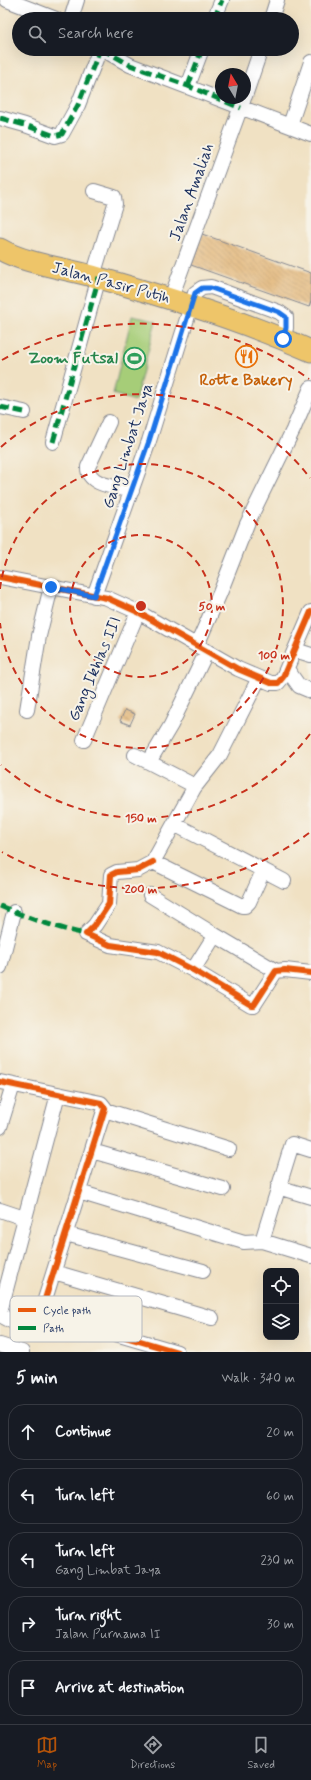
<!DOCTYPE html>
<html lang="en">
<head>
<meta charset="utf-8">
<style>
  :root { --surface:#171b24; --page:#20242c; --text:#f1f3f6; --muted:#9ea1a6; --line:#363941; --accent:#b45309 }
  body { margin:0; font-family:Mynerve,sans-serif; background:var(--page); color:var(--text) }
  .controls { position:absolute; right:12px; bottom:12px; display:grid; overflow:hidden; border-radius:8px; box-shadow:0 4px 16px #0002 }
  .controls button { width:36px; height:36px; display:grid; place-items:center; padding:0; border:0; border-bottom:1px solid var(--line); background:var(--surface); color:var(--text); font:20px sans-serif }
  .compass { position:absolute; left:215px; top:68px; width:36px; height:36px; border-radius:50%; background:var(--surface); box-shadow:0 4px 16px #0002; rotate:350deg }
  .stop { position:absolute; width:12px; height:12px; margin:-9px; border:3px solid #1a73e8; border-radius:50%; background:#fff }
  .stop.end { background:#1a73e8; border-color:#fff; box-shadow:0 1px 4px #0008 }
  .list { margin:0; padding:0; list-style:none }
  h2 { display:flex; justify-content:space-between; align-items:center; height:52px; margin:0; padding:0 16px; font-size:17px }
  h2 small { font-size:13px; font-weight:400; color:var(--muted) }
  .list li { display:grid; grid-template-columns:26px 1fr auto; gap:12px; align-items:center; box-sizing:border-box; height:56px; margin:0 8px 8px; padding:0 8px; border:1px solid var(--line); border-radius:16px }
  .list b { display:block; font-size:15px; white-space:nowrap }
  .list p { margin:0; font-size:13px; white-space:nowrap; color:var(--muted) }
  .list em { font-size:13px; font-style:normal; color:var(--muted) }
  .icon { flex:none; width:22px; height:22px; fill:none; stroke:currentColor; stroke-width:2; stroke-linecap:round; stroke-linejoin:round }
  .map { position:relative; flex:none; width:311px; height:1352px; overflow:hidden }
  .search { position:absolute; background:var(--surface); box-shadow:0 4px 16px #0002; left:12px; right:12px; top:12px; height:44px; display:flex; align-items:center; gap:10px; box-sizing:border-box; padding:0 14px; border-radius:22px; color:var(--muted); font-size:15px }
  .sheet { height:372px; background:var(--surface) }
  nav { display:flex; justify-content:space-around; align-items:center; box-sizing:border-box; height:56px; border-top:1px solid var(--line); background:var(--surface); font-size:11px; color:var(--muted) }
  nav a { display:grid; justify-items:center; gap:2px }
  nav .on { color:var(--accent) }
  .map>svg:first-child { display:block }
</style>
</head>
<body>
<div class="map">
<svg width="311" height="1352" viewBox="0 0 311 1352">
  <defs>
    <pattern id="building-back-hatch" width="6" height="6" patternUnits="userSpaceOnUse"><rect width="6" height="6" fill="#e3b77a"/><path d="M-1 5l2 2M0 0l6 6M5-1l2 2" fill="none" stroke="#b79567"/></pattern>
  </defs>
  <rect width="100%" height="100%" fill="#f7f3e8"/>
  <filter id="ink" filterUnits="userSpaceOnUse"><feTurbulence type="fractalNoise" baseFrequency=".025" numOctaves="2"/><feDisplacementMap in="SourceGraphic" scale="8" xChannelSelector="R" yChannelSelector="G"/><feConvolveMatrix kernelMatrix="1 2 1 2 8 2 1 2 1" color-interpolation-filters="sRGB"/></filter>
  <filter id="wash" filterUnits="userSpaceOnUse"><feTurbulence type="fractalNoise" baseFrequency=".012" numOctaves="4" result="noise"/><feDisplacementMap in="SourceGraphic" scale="16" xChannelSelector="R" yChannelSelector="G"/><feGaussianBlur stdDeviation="0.9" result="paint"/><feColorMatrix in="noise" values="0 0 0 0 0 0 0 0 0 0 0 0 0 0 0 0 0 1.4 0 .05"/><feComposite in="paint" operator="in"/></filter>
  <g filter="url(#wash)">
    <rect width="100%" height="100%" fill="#f0e1c3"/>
    <path fill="#a6cd78" stroke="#607e6b" d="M132,316l24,5 -21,80 -22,-7z"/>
    <g id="blocks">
      <path fill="url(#building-back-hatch)" d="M202,234l109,39v28l-2,6 -118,-42z
        M125,710l10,4 -5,11 -10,-4z"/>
    </g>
  </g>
  <g filter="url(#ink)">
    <use href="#blocks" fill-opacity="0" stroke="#868890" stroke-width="1"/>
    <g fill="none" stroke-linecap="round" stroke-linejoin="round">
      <defs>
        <path id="minor" d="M7,0l49,19
          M71,19l6,-19
          M214,19l8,-19
          M271,19l6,-19
          M102,49l28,16 181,69
          M188,86l14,-37
          M245,96l16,-47
          M0,118l25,7 30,11 7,-2 16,-29 22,-56
          M290,125l21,-63
          M93,276l22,-72 -1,-7 -20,-6
          M171,298l73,-200
          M0,407l24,5
          M109,422l-21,45c-1,19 31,20 44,24
          M53,442l46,-165
          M0,577l107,21 31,14 100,57 33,14h7l5,-6 28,-65
          M94,596l55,-155 46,-148 7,-5 9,-1 68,25 7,5v11l-3,11
          M197,645l23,-52 27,-69 46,-94 18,-42
          M295,650l16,5
          M287,669l12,17 12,5
          M259,678l-39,77 -26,33 -41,74 89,44h3l4,-4 14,-31
          M27,710l12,-74 12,-49
          M84,740l54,-128
          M135,755l60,31
          M149,762l22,-37 36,-74
          M174,824l110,57
          M153,862l-15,8 -21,2 -6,3 -2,29 -14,21 -9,9 24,11 48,7 35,18 58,35h3l22,-34 9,-1 26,3
          M150,895l65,40 -22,35
          M215,935l61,36
          M0,967l14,-55
          M0,1082l101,21 4,5 -64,204 136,40
          M105,1110l124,39
          M0,1127l13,-42
          M92,1151l131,38
          M278,1187l33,10
          M79,1192l165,50 18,-1 49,15
          M0,1210l24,8
          M66,1234l137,37
          M262,1241l30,-97 19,6
          M54,1272l158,46
          M0,1312l58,-218
          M0,1315l17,9
          M0,1345l22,7"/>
        <path id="highway" d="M0,249c25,15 70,20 99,29 72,20 144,43 212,73"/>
      </defs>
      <use href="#minor" stroke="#868890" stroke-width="16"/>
      <use href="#highway" stroke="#868890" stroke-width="23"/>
      <use href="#minor" stroke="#fff" stroke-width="14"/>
      <use href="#highway" stroke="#eec569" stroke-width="21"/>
      <path stroke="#00873e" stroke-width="5" stroke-dasharray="10 5" stroke-linecap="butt" d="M214,19l8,-19
        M102,49l28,16 58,21 53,22
        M188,86l14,-37
        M0,118l25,7 30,11 7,-2 16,-29 22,-56
        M0,407l24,5
        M53,442l46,-165
        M0,906c28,12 56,22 86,28l3,-3"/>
      <defs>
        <path id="cycleway" d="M0,577l107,21 31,14 100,57 33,14h7l5,-6 28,-65
          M153,862l-15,8 -21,2 -6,3 -2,29 -14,21 -9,9 24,11 48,7 35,18 58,35h3l22,-34 9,-1 26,3
          M0,1082l101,21 4,5 -64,204 136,40"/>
      </defs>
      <use href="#cycleway" stroke="#f7f3e8" stroke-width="8"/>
      <use href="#cycleway" stroke="#e8590c" stroke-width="6"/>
    </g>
  </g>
  <g fill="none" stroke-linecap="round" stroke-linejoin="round" filter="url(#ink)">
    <path stroke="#1a73e8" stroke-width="5" d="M51,587l43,9 55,-155 46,-148 7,-5h9l68,24 7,5v11l-3,11"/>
  </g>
  <g fill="none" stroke="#c8321e" stroke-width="2" stroke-dasharray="7 5">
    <circle cx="141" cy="606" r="71"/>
    <path d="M0 589A142 142 0 1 1 0 623"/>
    <path d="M310 734A212 212 0 0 1 1 765M1 447A212 212 0 0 1 310 478"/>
    <path d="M309 833A283 283 0 0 1 2 852M2 360A283 283 0 0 1 309 379"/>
  </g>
  <defs>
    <symbol id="restaurant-ring" viewBox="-11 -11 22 22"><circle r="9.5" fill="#f7f3e8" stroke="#e8710a" stroke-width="1.5"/><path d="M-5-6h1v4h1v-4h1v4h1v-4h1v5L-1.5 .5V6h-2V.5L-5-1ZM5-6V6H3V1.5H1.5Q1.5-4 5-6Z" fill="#e8710a"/></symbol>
    <symbol id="stadium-ring" viewBox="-11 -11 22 22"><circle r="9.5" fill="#f7f3e8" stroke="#2e9e5b" stroke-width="1.5"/><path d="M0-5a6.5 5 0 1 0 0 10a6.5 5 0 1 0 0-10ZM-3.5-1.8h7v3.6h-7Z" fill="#2e9e5b"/></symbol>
  </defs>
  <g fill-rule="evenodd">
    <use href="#restaurant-ring" x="234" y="344" width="25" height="25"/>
    <use href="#stadium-ring" x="122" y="346" width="25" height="25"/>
  </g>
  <g text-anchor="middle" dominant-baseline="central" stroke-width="4" stroke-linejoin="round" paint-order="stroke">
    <g font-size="16" fill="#1b2f5e" stroke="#f7f3e8">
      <text transform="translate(192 192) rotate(-70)">Jalan Amaliah</text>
      <text transform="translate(111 283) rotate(15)">Jalan Pasir Putih</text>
      <text transform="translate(128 446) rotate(-72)">Gang Limbat Jaya</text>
      <text transform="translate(95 669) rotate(-67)">Gang Ikhlas III</text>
    </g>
    <g font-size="16" font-weight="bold" fill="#27864d" stroke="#f7f3e8" text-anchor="end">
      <text x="118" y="358">Zoom Futsal</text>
    </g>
    <g font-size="16" font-weight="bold" fill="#c56008" stroke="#f7f3e8">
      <text x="246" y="380">Rotte Bakery</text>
    </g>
  </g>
  <rect x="10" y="1296" width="132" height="46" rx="6" fill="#f7f3e8" stroke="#b5b8bf" stroke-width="1"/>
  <rect x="18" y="1308" width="18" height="4" fill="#e8590c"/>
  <rect x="18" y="1326" width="18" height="4" fill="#00873e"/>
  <g font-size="11" fill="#1b2f5e">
    <text x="43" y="1314">Cycle path</text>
    <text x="43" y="1332">Path</text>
  </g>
  <circle cx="141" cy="606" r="6" fill="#c8321e" stroke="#f7f3e8" stroke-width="2"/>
  <g font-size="12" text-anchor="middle" font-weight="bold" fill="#c8321e" stroke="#f7f3e8" stroke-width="4" stroke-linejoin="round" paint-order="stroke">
    <text x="212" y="610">50 m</text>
    <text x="274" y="659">100 m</text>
    <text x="141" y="822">150 m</text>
    <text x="141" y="893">200 m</text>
  </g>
</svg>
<div class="controls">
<button><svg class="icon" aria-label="locate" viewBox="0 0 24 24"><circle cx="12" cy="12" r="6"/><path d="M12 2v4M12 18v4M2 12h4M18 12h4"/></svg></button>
<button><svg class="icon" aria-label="layers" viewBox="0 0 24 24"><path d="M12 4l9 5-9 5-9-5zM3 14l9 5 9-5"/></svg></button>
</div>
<svg class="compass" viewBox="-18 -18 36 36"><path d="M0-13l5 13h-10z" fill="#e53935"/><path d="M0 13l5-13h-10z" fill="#9ea1a6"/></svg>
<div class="stop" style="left:283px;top:339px"></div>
<div class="stop end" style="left:51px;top:587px"></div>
<div class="search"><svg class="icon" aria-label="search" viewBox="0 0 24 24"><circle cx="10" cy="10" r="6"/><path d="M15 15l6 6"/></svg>Search here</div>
</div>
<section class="sheet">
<h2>5 min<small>Walk · 340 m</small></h2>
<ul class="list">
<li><svg class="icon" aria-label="ahead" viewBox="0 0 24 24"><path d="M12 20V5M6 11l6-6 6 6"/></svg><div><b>Continue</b></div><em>20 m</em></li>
<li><svg class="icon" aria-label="left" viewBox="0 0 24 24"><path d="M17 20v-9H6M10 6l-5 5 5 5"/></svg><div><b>Turn left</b></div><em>60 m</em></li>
<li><svg class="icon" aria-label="left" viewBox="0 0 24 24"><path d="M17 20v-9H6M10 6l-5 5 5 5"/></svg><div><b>Turn left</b><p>Gang Limbat Jaya</p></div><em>230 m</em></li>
<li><svg class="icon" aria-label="right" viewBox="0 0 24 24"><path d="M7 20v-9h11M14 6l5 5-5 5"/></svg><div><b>Turn right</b><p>Jalan Purnama II</p></div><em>30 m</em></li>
<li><svg class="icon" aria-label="arrive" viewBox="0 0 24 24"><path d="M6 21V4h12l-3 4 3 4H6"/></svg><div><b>Arrive at destination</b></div></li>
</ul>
</section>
<nav>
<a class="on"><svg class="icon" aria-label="map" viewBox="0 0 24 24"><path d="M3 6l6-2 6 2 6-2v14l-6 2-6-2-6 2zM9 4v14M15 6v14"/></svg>Map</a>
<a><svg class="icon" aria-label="directions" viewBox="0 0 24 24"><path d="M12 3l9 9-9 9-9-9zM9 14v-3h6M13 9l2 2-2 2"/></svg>Directions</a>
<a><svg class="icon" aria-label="saved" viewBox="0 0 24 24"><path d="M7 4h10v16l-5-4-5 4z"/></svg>Saved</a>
</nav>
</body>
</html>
